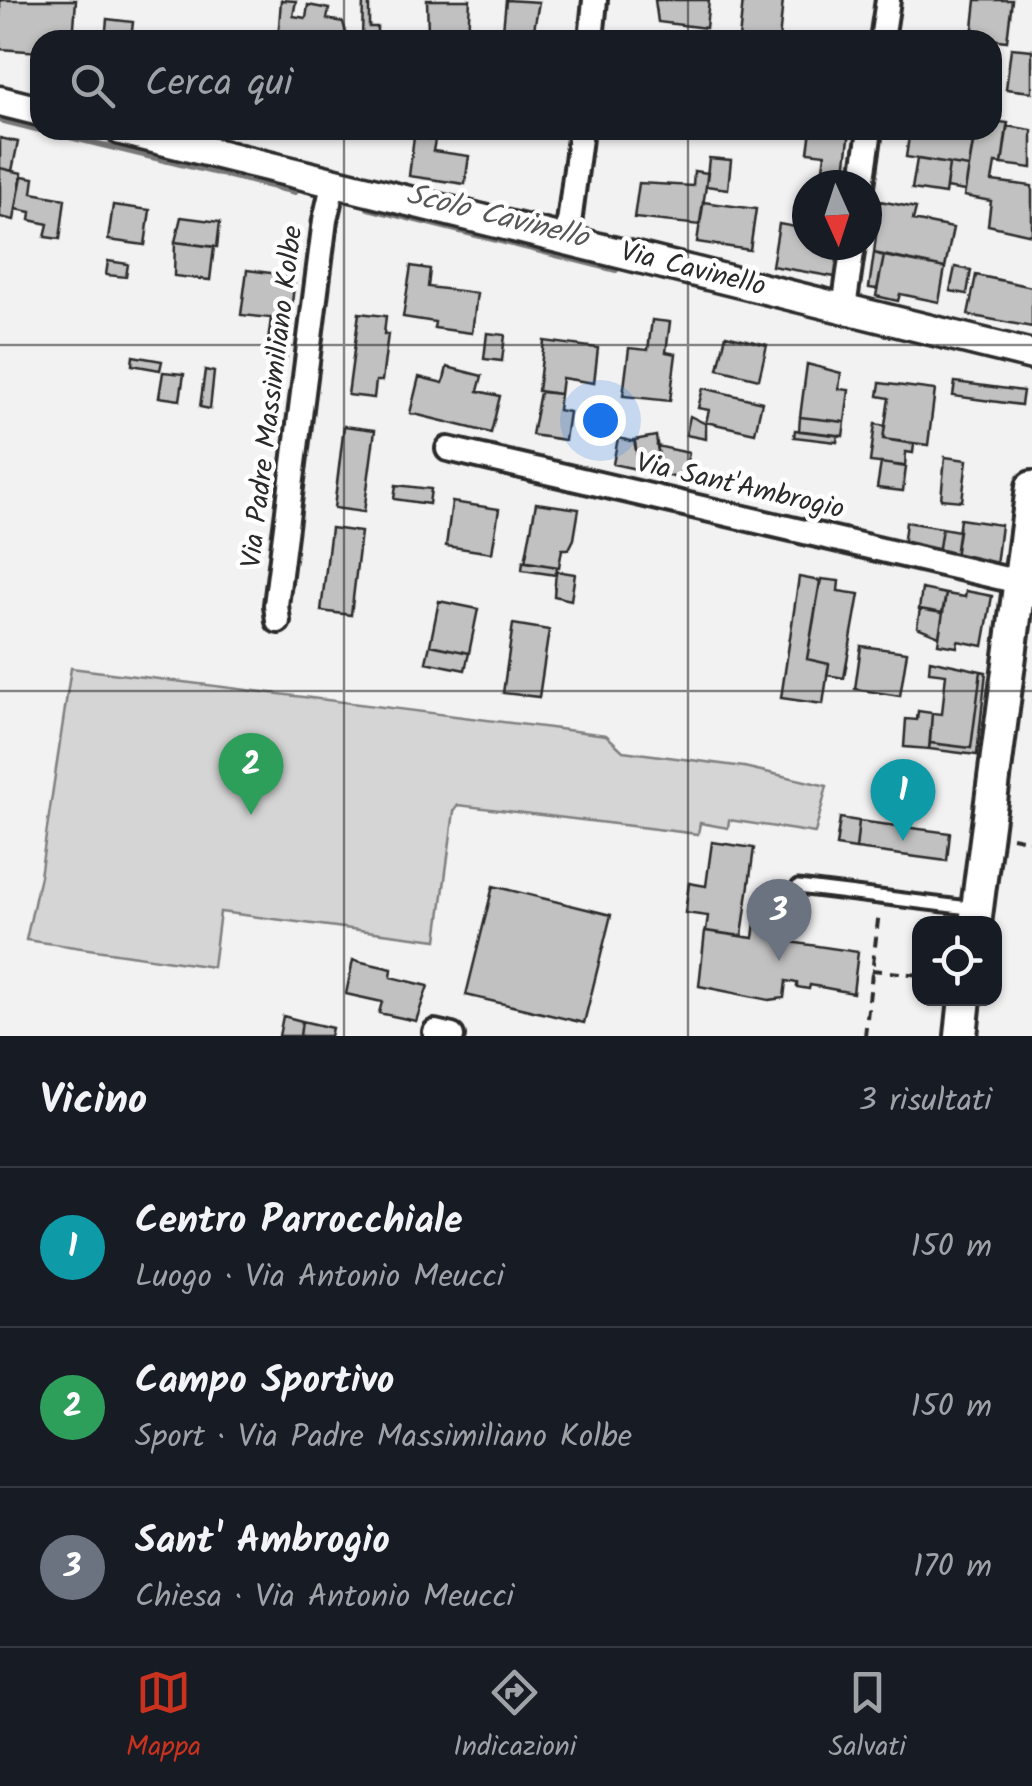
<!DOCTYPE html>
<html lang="it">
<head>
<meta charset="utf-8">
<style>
  :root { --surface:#171b24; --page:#20242c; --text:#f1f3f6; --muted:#9ea1a6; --line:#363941; --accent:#c8321e }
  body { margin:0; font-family:Kalam,sans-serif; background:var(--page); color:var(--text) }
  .controls { position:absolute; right:30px; bottom:30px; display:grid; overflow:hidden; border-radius:20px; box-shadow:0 2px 8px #0004 }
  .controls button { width:90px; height:90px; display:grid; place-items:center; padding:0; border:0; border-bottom:2px solid var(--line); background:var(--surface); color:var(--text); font:50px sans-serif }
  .compass { position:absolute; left:792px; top:170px; width:90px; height:90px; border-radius:50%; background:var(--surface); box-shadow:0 2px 8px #0004; rotate:177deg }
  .you { position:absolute; left:600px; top:420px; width:35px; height:35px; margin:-25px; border:8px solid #fff; border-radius:50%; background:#1a73e8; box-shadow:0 0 0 15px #1a73e833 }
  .badge { display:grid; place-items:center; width:65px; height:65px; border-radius:50%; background:var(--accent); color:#fff; font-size:32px; font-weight:700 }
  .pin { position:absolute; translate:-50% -82px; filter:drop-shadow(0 2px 5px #0008) }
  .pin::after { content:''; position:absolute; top:52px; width:35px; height:30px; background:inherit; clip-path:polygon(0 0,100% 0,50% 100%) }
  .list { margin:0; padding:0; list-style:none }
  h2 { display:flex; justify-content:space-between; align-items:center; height:130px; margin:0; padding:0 40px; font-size:42px }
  h2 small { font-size:32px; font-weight:400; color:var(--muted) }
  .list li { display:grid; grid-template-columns:65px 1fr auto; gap:30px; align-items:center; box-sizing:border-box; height:160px; padding:0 40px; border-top:2px solid var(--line) }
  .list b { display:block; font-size:38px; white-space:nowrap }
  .list p { margin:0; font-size:32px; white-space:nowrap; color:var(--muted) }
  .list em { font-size:32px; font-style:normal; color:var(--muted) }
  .icon { flex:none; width:55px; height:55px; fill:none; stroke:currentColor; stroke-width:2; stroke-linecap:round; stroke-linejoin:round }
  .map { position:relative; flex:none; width:1032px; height:1036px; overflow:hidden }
  .search { position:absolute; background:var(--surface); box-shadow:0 2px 8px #0004; left:30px; right:30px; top:30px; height:110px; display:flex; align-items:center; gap:25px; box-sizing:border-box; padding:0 35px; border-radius:30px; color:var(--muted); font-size:38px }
  .sheet { height:610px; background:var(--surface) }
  nav { display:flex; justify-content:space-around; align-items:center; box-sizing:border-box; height:140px; border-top:2px solid var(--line); background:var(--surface); font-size:28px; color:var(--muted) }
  nav a { display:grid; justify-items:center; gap:5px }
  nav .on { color:var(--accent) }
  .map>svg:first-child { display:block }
</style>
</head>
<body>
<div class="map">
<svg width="1032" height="1036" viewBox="0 0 1032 1036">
  <rect width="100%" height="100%" fill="#f2f2f2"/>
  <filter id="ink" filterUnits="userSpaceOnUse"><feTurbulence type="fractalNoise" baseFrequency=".01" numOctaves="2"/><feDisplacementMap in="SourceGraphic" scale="20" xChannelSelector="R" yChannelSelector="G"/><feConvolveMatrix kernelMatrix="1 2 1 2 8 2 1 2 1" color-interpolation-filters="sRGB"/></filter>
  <g filter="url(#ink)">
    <path fill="#d5d5d5" stroke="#808080" stroke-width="2.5" d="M71,668l535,67 17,16 121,16 83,19 -12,47 -86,-13 -1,8 -28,-5 -2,11 -240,-29 -4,6 -17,129 -217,-28 -7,55 -187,-27 14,-64z"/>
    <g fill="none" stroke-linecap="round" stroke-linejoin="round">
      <path stroke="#787878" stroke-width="6" d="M0,120l40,10
        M41,130l254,62
        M368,208l248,62"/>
    </g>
    <path fill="#c1c1c1" stroke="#2b2b2b" stroke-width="2.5" d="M0,0h76l-3,40h-33v12l-40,-3z
      M281,0l15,1 -3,15 13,2 2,-13 21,4 -2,10 16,3 5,18h-70z
      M363,0h6v27h8v13h-15z
      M427,0h43l-2,35 -40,-3z
      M506,0l33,2 -7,38h-30z
      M655,0h54l-3,28 -48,-6z
      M743,0h40l-4,40 -40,-1z
      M976,0h36l-5,41 -35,-4z
      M107,19l26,3 -2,18h-26z
      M1011,48l21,2v42l-26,-3z
      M992,121l16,2 -6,41 -7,-1 -3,18 40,5v49l-44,-10 3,-24 -27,-5 11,-66h17z
      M1007,126l25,4v38l-30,-4z
      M811,130h39l-5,41 -22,-3 2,-14 -17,-2z
      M910,130l64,8 -5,29 -63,-10z
      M414,137l21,3 -2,11 36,5 -4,28 -56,-8z
      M0,138l18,4 -6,29 -12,-3z
      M709,158l22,2 -3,29 -22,-3z
      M917,159l32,5 -4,30 -33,-5z
      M949,164l20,3 -4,24 -19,-3z
      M0,168l22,5 -8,47 -14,-3z
      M694,171l14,2 -8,52 -66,-7 5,-35 54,3z
      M22,176l12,2 -2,15 33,6 -5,40 -15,-2 3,-13 -18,-4 1,-8 -15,-3z
      M880,201l36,7 -3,12 40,8 -8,40 -71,-15z
      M703,202l53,7 -6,41 -53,-8z
      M113,205l37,5 -5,35 -37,-5z
      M181,217l39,5 -3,25 -42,-5z
      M779,224l28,5v16h34l-6,32 -63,-11z
      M175,242l39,5 -4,33 -36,-4z
      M874,253l10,3 -7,33 -8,-1z
      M884,256l61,12 -6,34 -39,-8 -2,7 -22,-5z
      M108,261l20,3 -2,13 -20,-2z
      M411,266l19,3 -2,18 49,6 -5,40 -38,-5 1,-6 -32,-5z
      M955,267l16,3 -4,24 -17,-3z
      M247,270l48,6 -9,84 -20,-2 5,-40 -30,-3z
      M976,275l56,12v40l-64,-12z
      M359,313l27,3 -2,18h4l-6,47h-6l-2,17 -26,-3z
      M652,320l18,2 -4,30 10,2 -6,47 -47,-5 6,-48 19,2z
      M487,333l18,2 -3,26 -18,-2z
      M726,335l41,10 -8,34 -41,-10z
      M544,341l54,7 -4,35 -32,-5 -2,16 -22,-3z
      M133,356l29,5 -2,9 -28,-5z
      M807,364l34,9 -2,16 10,1 -4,32 -45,-5z
      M447,367l35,9 -4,15 22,5 -9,37 -81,-20 9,-36 24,6z
      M205,370l9,2 -4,37 -10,-2z
      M163,372l21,2 -4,26 -21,-3z
      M955,382l68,9 -2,14 -68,-9z
      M880,383l55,7 -7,55 -45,-6 6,-41 -11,-2z
      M703,388l59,14 -7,31 -49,-11 3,-12 -11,-2z
      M540,392l20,2 -2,16 11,2 -4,28 -33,-5z
      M690,416l16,8v15l-20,-4z
      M800,417l45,5 -2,14 -44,-5z
      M875,424l10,2 -2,13 31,5 -1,9 -7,-1 -1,14 -35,-4z
      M344,426l31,4 -11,82 -30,-4z
      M795,430l43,5 -1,7 -43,-5z
      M656,436l3,21 -21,4 -4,-21z
      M618,438l17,4 3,19 21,-4 -2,-11 32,7 -6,26 -70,-15z
      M945,457l22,3 -5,41 -21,-2z
      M881,463l25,4 -3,24 -26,-3z
      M396,485l35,4 -2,15 -35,-5z
      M452,502l47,7 -7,44 -46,-7z
      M536,503l43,6 -5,30 -5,10h-7l-3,18 -34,-5z
      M960,519l41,6 -5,41 -41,-9z
      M906,522l36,6 -4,26 -35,-7z
      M331,528l30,4 -10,83 -30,-4z
      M942,528l17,3 -4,26 -17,-3z
      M523,561l34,6 -1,8 -34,-5z
      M556,571l19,3 -4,26 -17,-4z
      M799,577l21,4 -13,78 22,5 -6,40 -42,-6z
      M821,579l18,2 -1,10 21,3 -15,84 -17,-3 2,-11 -22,-5z
      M922,589l24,5 -4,19 -23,-4z
      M966,591l26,5 -9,50 -25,-5 -1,6 -19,-3 8,-50 19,3z
      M439,601l39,8 -9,44 -39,-8z
      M920,609l23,4 -4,23 -22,-9z
      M513,624l36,6 -10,67 -36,-4z
      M430,645l39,8 -4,17 -39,-8z
      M861,646l46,6 -7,44 -45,-7z
      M930,660l51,11 -10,77 -41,-5 2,-30 10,1 4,-40 -17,-2z
      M981,671l5,1 -9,83 -48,-6 1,-6 41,5z
      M918,711l14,2 -3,36 -25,-2 2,-28 11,1z
      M840,818l19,3 -3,28 -20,-3z
      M859,821l91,12 -3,28 -91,-12z
      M712,842l42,6 -12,88 -36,-5 2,-15 -23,-3 4,-30 17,3z
      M493,886l118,29 -27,108 -118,-28z
      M755,922l37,4 -2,16 68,10 -5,41 -43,-8 -1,4 -12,-2v-4l-11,-2 -2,17 -15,2 -70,-14 6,-55 48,7z
      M353,960l39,9 -1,8 37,9 -12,35 -37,-8 3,-11 -36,-8z
      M283,1016l19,5 -2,15h-21z
      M302,1021l30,7 -2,8h-30z"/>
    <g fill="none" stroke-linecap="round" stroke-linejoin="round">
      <defs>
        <path id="service" d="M798,887l179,22"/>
        <path id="minor" d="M591,40l4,-40
          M882,40l6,-40
          M862,185l8,-55
          M567,239l14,-109
          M844,308l9,-63
          M448,449l571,133
          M278,621l-2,-16 49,-385 9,-39
          M435,1032l17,4"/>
        <path id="tertiary" d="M0,101l40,10
          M121,130l911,225"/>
        <path id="secondary" d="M975,924l57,-437
          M961,1036l4,-38"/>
      </defs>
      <use href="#service" stroke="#2b2b2b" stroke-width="19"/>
      <use href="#minor" stroke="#2b2b2b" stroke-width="30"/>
      <use href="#tertiary" stroke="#2b2b2b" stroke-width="35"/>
      <use href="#secondary" stroke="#2b2b2b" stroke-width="38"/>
      <path stroke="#2b2b2b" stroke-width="4" stroke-dasharray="10 8" stroke-linecap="butt" d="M1012,837l20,4
        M872,970l48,5
        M865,1036l14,-125"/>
      <use href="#service" stroke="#fff" stroke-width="11"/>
      <use href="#minor" stroke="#fff" stroke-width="22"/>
      <use href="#tertiary" stroke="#fff" stroke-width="28"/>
      <use href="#secondary" stroke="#fff" stroke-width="30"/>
    </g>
  </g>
  <path fill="none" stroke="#2b2b2b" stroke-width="2.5" stroke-opacity="0.55" d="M344,0v40M688,0v40M344,130v906M688,130v906M0,345h1032M0,691h1032"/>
  <g text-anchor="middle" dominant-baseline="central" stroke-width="9" stroke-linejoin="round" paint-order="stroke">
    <g font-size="28" fill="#2b2b2b" stroke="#fff">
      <text transform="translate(693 270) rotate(14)">Via Cavinello</text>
      <text transform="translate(273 397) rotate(-83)">Via Padre Massimiliano Kolbe</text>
      <text transform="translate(740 487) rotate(13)">Via Sant'Ambrogio</text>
    </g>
    <g font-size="30" font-style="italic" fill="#585858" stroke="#fff">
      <text transform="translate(497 217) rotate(14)">Scolo Cavinello</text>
    </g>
  </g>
</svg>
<div class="controls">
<button><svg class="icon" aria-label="locate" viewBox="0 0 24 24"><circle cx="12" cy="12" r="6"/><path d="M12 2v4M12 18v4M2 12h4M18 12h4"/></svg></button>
</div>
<svg class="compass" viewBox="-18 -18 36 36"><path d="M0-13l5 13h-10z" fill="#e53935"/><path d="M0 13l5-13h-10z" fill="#9ea1a6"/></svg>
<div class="you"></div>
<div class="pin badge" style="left:903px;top:841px;background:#0f9aa8">1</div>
<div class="pin badge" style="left:251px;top:815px;background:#2e9e5b">2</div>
<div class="pin badge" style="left:779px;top:961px;background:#6b7280">3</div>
<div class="search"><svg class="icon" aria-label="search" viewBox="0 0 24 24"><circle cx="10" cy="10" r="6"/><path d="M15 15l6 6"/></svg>Cerca qui</div>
</div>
<section class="sheet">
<h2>Vicino<small>3 risultati</small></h2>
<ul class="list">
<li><span class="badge" style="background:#0f9aa8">1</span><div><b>Centro Parrocchiale</b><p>Luogo · Via Antonio Meucci</p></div><em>150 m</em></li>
<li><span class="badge" style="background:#2e9e5b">2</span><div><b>Campo Sportivo</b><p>Sport · Via Padre Massimiliano Kolbe</p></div><em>150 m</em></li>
<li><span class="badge" style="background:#6b7280">3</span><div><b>Sant' Ambrogio</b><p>Chiesa · Via Antonio Meucci</p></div><em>170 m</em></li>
</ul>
</section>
<nav>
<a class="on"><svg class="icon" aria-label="map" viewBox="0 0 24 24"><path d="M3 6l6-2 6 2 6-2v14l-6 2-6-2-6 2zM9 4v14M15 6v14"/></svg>Mappa</a>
<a><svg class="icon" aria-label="directions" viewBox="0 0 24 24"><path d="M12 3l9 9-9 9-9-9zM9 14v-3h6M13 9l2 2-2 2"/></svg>Indicazioni</a>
<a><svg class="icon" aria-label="saved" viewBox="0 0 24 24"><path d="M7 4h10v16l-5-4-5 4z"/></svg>Salvati</a>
</nav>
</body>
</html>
